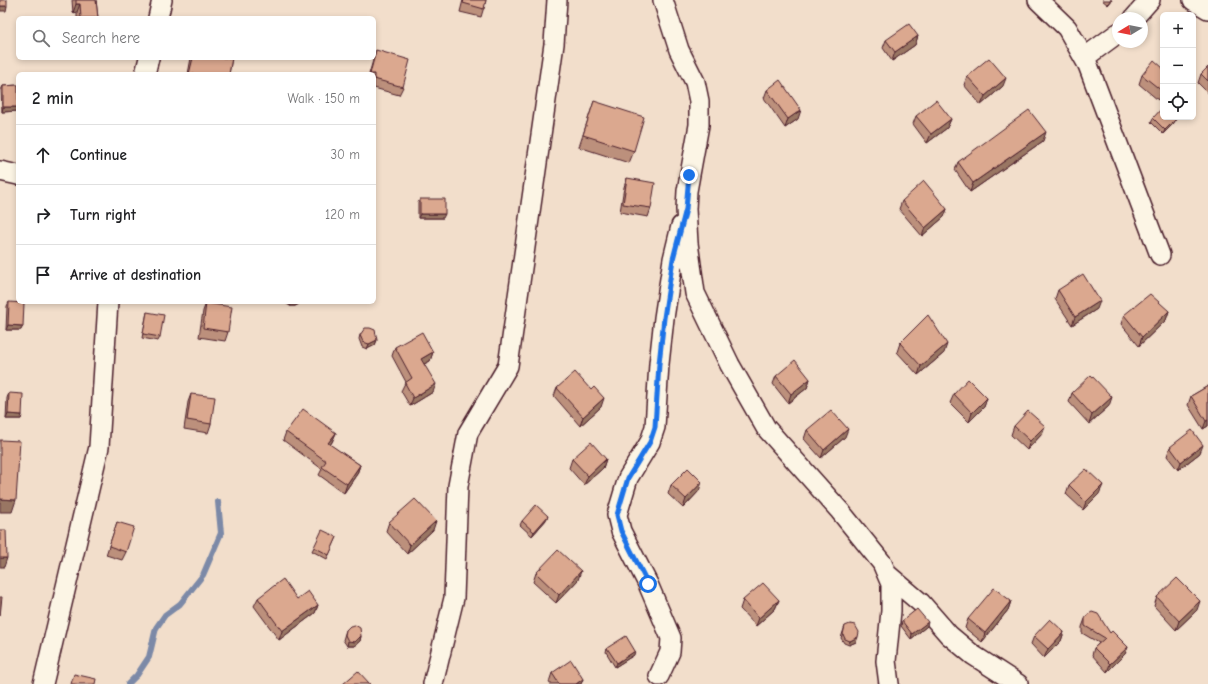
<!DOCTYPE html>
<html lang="en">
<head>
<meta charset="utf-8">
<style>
  :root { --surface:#fff; --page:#f6f6f6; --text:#202124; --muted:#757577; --line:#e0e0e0 }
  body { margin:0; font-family:"Comic Neue",sans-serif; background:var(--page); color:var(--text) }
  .controls { position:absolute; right:12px; top:12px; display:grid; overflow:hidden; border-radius:6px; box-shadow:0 2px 6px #0003 }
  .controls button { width:36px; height:36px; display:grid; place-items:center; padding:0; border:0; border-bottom:1px solid var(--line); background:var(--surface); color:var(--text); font:20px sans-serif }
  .compass { position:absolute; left:1112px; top:12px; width:36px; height:36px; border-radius:50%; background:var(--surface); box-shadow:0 2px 6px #0003; rotate:260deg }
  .stop { position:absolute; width:12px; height:12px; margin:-9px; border:3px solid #1a73e8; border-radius:50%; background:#fff }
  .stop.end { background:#1a73e8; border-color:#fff; box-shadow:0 1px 4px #0008 }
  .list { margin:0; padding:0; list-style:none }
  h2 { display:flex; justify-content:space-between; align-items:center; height:52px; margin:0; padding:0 16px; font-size:17px }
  h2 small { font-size:13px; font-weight:400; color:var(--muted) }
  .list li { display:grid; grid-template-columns:26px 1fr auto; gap:12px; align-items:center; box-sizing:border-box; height:60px; padding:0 16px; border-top:1px solid var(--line) }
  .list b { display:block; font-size:15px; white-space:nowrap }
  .list em { font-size:13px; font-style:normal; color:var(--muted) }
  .icon { flex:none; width:22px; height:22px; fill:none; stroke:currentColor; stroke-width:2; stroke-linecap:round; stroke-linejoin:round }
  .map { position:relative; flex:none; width:1208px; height:684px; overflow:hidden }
  .search { position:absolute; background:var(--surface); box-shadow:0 2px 6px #0003; left:16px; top:16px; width:360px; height:44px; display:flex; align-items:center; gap:10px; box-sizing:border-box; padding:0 14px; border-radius:6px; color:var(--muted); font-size:15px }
  .panel { position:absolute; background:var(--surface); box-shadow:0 2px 6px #0003; left:16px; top:72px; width:360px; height:232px; border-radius:6px }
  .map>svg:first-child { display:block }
</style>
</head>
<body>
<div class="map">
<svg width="1208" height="684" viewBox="0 0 1208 684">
  <rect width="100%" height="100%" fill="#f2decb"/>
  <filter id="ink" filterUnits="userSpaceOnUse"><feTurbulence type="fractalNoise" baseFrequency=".025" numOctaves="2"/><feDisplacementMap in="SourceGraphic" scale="8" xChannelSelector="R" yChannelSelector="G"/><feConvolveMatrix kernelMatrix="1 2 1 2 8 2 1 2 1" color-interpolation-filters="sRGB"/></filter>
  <g filter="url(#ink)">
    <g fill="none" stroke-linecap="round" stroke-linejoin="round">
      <path stroke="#7b89a7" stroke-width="6" d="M128,684l9,-9 12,-18 7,-29 9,-13 15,-11 23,-29 18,-42 -3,-31"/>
      <defs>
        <path id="minor" d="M663,0l16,50 16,32 4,19v24l-12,66 -1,18 2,34 7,50 35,72 36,63 74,83 42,52 9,21v27l-5,50 3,23
          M1038,0l29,28 21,37 72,190
          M1193,0l15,9
          M158,18l4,-18
          M1134,18l16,-18
          M1084,58l34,-25
          M145,74l4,-16
          M0,171l18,4
          M888,575l33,28 28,32 24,20 45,29
          M659,676l11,-24 1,-14 -23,-54 -27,-53 -4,-16 11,-37 22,-36 5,-15 4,-63 5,-46 9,-59 8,-33
          M43,684l56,-237 9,-145
          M433,684l21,-86 4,-112 10,-53 40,-67 46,-322 3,-44"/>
      </defs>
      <use href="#minor" stroke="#4a1f2b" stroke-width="22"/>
      <use href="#minor" stroke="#fcf5e5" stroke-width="19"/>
    </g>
    <path fill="#bc907b" stroke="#4a1f2b" d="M72,0h24l2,18h-21v-6l-4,1z
      M463,0h23l-5,17 -21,-5z
      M1102,0h10l-4,5z
      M918,36l-3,9 -23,16 -9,-13 3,-8z
      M376,50l27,37 -4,8 -25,-7v-14h-5z
      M191,58h41l-3,16h-41z
      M1208,67v26l-10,-10 3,-9z
      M1163,68v26l-5,6 -19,-16 3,-9z
      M967,76l36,10 -22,19 -17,-20z
      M18,85v26l-16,1 -1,-22 2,-4z
      M767,90l31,29 -13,9 -21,-30z
      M594,101l40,50 -5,12 -50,-16z
      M916,116l35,3 -4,9 -20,15 -14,-19z
      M1153,118l21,5 -11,11 -12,-12z
      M1043,141l-73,51 -15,-22 3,-8z
      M627,178l24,30 -3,9 -28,-5 4,-25z
      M420,199l23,19h-25v-15z
      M902,201l45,8 -3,8 -22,19 -23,-27z
      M1058,290l39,19 -25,16 -17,-26z
      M9,302l12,28h-15l1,-24z
      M284,302h16l-1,2 -4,2h-5z
      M206,303l22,29 -3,9 -26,-4 4,-26z
      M1169,311l-3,9 -27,26 -18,-22 3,-9z
      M147,312l13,25 -2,4 -16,-3 4,-21z
      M360,335l17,5 -2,5 -8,4 -5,-2 -3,-8z
      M900,343l44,10 -26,22 -21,-23z
      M395,347l38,5 -3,9 -6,3 9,28 -23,14 -9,-15 4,-8 1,-1 -14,-26z
      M776,376l34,3 -3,9 -19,15 -15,-19z
      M1208,386v40l-5,3 -15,-24 3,-9z
      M557,388l34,2 10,17 -21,19 -26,-30z
      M9,393l13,22 -1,4h-15l1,-21z
      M1072,393l37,13 -20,18 -20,-22z
      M191,394l20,30 -3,9 -24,-4 4,-27z
      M954,394l33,4 -3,9 -15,15 -19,-19z
      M1014,426l28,8 -15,16 -16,-15z
      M807,430l38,7 -24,21 -17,-19z
      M286,432l50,1 -4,9 -2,3 30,20 -3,9 -13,19 -25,-18 3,-6 -39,-29z
      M1170,447l30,6 -22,17 -11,-14z
      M572,459h34l-3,9 -19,17 -15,-17z
      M671,485l28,6 -16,17 -15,-14z
      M1069,485l30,9 -16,16 -17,-16z
      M546,520l-14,16 -12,-11 2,-4z
      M117,522l9,30 -4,8 -16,-5z
      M389,522l44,8 -26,24 -21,-23z
      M337,537l-10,22 -15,-8 2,-4z
      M536,573l42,7 -22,23 -23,-21z
      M1157,597l40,13 -21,20 -22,-24z
      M258,598l39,1 21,6 -3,8 -36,27 -25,-34z
      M743,600h36l-4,9 -19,17 -16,-17z
      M1011,601l-3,9 -26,32 -17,-14 3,-9z
      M1085,619l25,14 18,14 -3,7 -18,18 -15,-17 2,-7 5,-5 -17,-10v-6z
      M902,621l25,5 -16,13 -10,-13z
      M845,626l11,16 -7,3 -5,-2 -3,-5z
      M346,630l15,6 -1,5 -6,5h-7l-4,-6z
      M1064,632l-3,9 -17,17 -13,-14 3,-8z
      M607,648l27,7 -19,12 -9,-15z
      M552,673l31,6 -2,5h-31l-1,-2z"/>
    <path fill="#997664" stroke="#4a1f2b" d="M1110,0h2l-4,5z
      M76,4h4l-3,8 -4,1z
      M0,6h7l-1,5h-6z
      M918,36l-3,9 -23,16 3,-9z
      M1006,78l-3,8 -22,19 4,-9z
      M1163,89v5l-5,6 4,-9z
      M3,107h15v4l-16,1z
      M801,110l-3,9 -13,9 3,-9z
      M951,119l-4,9 -20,15 4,-9z
      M1176,119l-2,4 -11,11 2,-4z
      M1046,132l-3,9 -73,51 3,-9z
      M947,209l-3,8 -22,19 3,-8z
      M420,214h25l-2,4h-25z
      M1100,301l-3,8 -25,16 3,-8z
      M291,302h9l-1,2 -4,2h-5z
      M1169,311l-3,9 -27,26 3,-9z
      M8,325l15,1 -2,4h-15z
      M377,340l-2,5 -8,4 2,-5z
      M947,344l-3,9 -26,22 3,-9z
      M433,352l-3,9 -12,6 3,-8z
      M810,379l-3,9 -19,15 3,-9z
      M436,384l-3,8 -23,14 3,-8z
      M1112,397l-3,9 -20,18 3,-9z
      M604,398l-3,9 -21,19 3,-9z
      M987,398l-3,9 -15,15 3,-9z
      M8,414l14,1 -1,4h-15z
      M1208,420v6l-5,3 3,-8z
      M1045,426l-3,8 -15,16 3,-9z
      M848,429l-3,8 -24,21 3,-8z
      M336,433l-4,9 -7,10 3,-9z
      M1203,445l-3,8 -22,17 3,-8z
      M606,459l-3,9 -19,17 4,-9z
      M360,465l-3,9 -13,19 3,-9z
      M702,482l-3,9 -16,17 3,-9z
      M1103,485l-4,9 -16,16 3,-8z
      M0,499l16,1 -4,12h-12z
      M548,516l-2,4 -14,16 2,-4z
      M436,521l-3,9 -26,24 3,-9z
      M0,558h7l-3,9h-4z
      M581,571l-3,9 -22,23 3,-8z
      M779,600l-4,9 -19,17 3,-8z
      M1011,601l-3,9 -26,32 3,-9z
      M1200,601l-3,9 -21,20 3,-9z
      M318,605l-3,8 -36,27 3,-9z
      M928,622l-1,4 -16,13 1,-5z
      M1064,632l-3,9 -17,17 4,-9z
      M361,636l-1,5 -6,5h-7l1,-5z
      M858,637l-2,5 -7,3 1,-4z
      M1128,647l-3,7 -18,18 3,-8z
      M635,651l-1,4 -19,12 2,-4z
      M583,679l-2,5h-5z"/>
    <path fill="#dba88f" stroke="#4a1f2b" d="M0,0h7v6h-7z
      M76,0h20l2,18h-17l-1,-14h-4z
      M464,0h22l-2,9 -21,-6z
      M909,24l9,12 -23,16 -9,-12z
      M376,50l34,10 -7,27 -29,-8v-5h-4z
      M193,58h39l-3,16h-40z
      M989,58l17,20 -21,18 -18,-20z
      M1154,60l9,8v21l-1,2 -20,-16z
      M1208,67v14l-7,-7z
      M780,80l21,30 -13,9 -21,-29z
      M18,85v22h-15v-21z
      M936,100l15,19 -20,15 -15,-18z
      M594,101l50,16 -10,34 -51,-16z
      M1163,107v10h11l2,2 -11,11 -12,-12z
      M1029,110l17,22 -73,51 -15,-21z
      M627,178l28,5 -4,25 -28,-4z
      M924,181l23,28 -22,19 -23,-27z
      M420,199h25v15h-25z
      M1083,274l17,27 -25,16 -17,-27z
      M1150,294l19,17 -27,26 -18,-22z
      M9,302l15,1 -1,23 -15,-1z
      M206,303l26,4 -4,25 -25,-4z
      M147,312l17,3 -4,22 -17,-3z
      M928,315l19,29 -26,22 -21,-23z
      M365,328h5l5,2 2,10 -8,4 -6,-2 -3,-7z
      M422,332l11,20 -12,7 15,25 -23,14 -8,-15 7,-5 -17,-31z
      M795,360l15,19 -19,15 -15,-18z
      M575,372l16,18 3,-3 10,11 -21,19 -26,-29z
      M1091,375l21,22 -20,18 -20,-22z
      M968,379l19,19 -15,15 -18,-19z
      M1208,386v34l-2,1 -15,-25z
      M9,393l14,1 -1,21 -14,-1z
      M191,394l24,3 -4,27 -24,-4z
      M303,409l33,24 -8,10 32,22 -13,19 -25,-17 4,-6 -40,-29z
      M831,410l17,19 -24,21 -17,-20z
      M1028,411l17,15 -15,15 -16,-15z
      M1192,430l11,15 -22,17 -11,-15z
      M0,440l20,1 -4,59 -16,-1z
      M591,442l15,17 -18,17 -16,-17z
      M688,468l14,14 -16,17 -15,-14z
      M1086,469l17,16 -17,17 -17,-17z
      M415,499l21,22 -26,24 -21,-23z
      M536,505l12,11 -14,16 -12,-11z
      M117,522l17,5 -8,25 -17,-6z
      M0,530h6l1,28h-7z
      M322,530l15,7 -8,18 -15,-8z
      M558,550l23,21 -22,24 -23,-22z
      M1177,578l23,23 -21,20 -22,-24z
      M283,579l14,20 11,-8 10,14 -36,26 -24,-33z
      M763,583l16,17 -20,18 -16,-18z
      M994,588l17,13 -26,32 -17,-14z
      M0,597h2l-2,19z
      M917,609l11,13 -16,12 -10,-13z
      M1092,612l6,2 12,19 2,-2 16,16 -18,17 -16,-16 11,-10 -20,-12v-7l2,-4z
      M1050,619l14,13 -16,17 -14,-13z
      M850,624l5,1 4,7 -1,5 -8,4 -5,-2 -2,-5 2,-8z
      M355,625l5,3 1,8 -6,6 -7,-1 -3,-6 1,-5 4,-4z
      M626,636l9,15 -18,12 -10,-15z
      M571,660l12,19 -7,5h-17l-7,-11z
      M358,671l12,13h-27z
      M74,674l22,5 -1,5h-24z"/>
  </g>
  <g fill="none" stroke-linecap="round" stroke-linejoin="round" filter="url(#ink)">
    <path stroke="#1a73e8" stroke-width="5" d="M648,584l-27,-53 -4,-16 11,-37 22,-36 5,-15 4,-63 5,-46 9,-59 13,-50 3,-34"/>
  </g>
</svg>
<div class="controls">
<button>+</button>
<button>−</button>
<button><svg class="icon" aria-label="locate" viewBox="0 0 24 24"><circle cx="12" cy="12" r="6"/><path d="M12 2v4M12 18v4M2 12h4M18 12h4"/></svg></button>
</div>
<svg class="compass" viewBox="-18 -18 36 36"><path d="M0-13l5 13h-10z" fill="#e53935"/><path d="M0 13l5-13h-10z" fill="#757577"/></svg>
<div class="stop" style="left:648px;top:584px"></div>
<div class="stop end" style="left:689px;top:175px"></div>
<div class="search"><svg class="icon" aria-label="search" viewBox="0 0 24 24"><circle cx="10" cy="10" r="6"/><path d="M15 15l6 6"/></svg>Search here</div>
<section class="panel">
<h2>2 min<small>Walk · 150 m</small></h2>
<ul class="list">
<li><svg class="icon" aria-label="ahead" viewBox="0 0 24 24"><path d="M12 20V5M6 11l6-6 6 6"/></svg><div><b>Continue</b></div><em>30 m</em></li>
<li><svg class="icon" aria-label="right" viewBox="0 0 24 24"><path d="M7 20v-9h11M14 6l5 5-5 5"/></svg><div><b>Turn right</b></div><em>120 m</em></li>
<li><svg class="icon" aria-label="arrive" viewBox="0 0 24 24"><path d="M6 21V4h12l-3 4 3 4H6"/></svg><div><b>Arrive at destination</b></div></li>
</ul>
</section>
</div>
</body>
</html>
